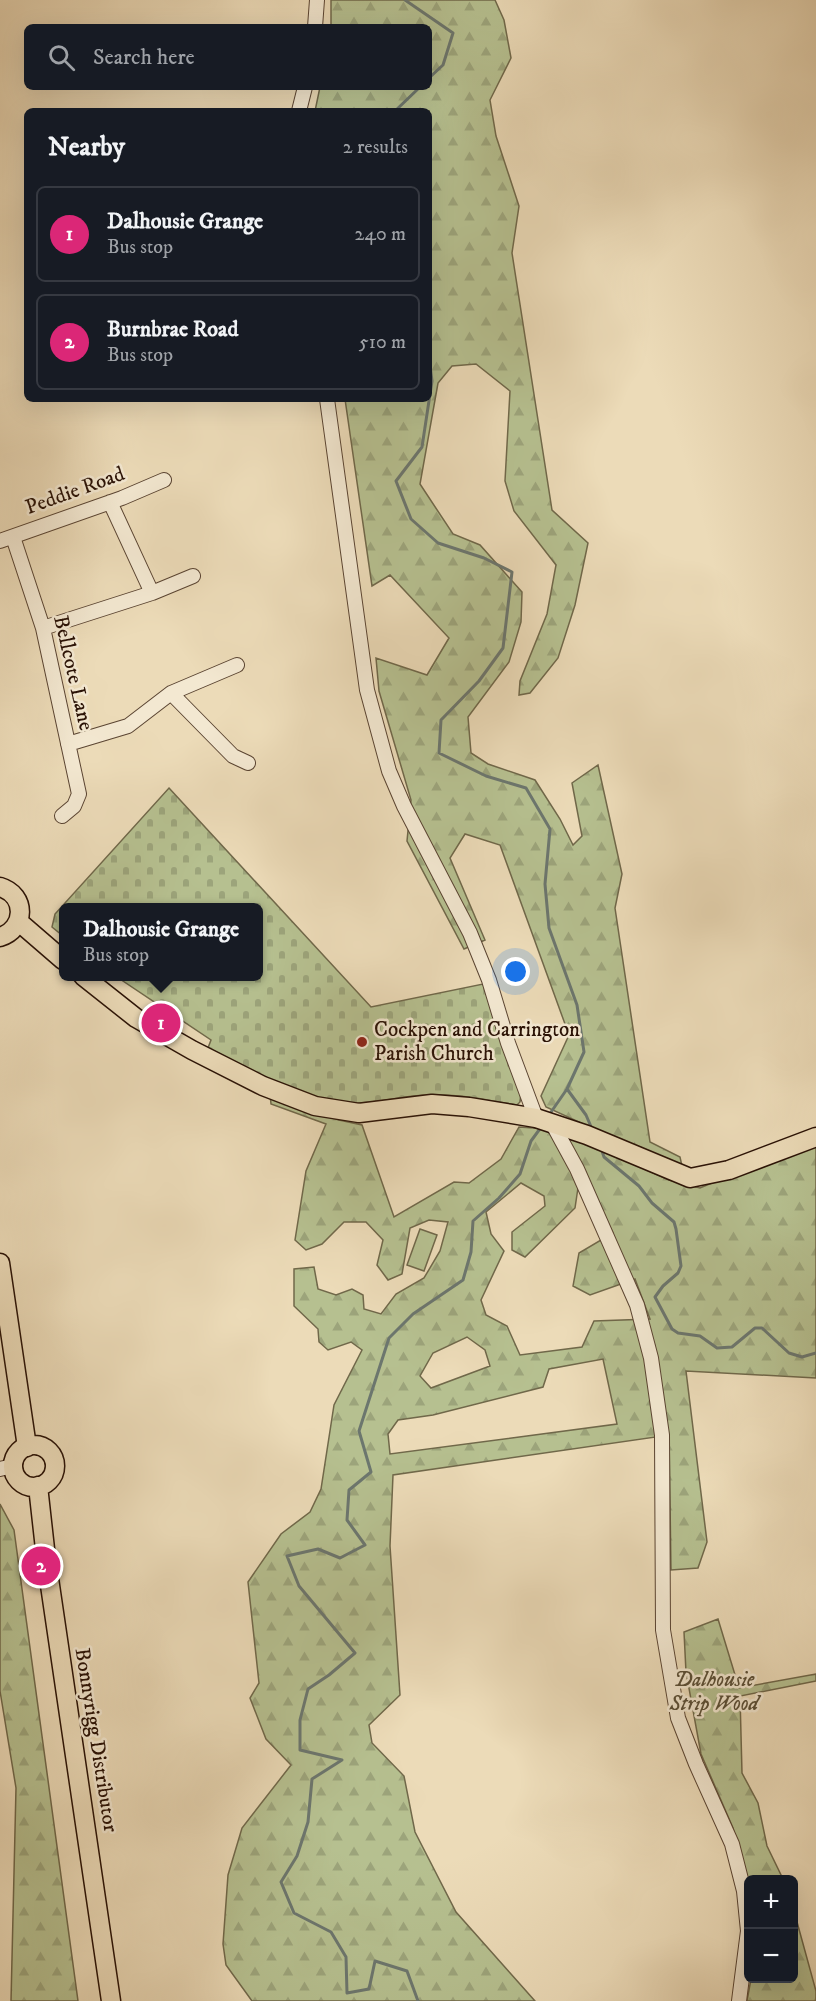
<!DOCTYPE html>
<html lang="en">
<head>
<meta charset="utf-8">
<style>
  :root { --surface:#171b24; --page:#242831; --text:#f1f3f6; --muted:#9ea1a6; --line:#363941; --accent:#db2777 }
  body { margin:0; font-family:"IM FELL DW Pica",serif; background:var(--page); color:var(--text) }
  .controls { position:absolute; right:18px; bottom:18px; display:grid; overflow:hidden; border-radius:9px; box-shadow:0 6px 24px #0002 }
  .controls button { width:54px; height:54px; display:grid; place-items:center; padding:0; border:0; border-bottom:2px solid var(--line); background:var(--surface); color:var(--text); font:30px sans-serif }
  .you { position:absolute; left:516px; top:972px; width:21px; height:21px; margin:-15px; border:4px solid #fff; border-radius:50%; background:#1a73e8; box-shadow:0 0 0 9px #1a73e833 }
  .badge { display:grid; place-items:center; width:39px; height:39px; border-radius:50%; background:var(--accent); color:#fff; font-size:20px; font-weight:700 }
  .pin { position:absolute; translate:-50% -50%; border:3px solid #fff; box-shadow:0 2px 6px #0006 }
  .popup { position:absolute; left:59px; top:903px; width:204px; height:78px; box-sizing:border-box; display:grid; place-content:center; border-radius:9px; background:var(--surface); filter:drop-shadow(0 2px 4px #0005); font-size:20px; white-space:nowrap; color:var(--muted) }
  .popup b { font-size:22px; color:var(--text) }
  .popup::after { content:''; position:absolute; left:50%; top:100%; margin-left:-12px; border:12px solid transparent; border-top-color:var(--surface) }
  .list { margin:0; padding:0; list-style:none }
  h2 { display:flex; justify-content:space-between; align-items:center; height:78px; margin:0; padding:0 24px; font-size:26px }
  h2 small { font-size:20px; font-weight:400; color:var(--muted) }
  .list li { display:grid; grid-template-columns:39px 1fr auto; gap:18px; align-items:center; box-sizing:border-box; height:96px; margin:0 12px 12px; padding:0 12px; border:2px solid var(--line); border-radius:9px }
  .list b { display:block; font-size:22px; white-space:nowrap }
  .list p { margin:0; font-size:20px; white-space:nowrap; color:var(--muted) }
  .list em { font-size:20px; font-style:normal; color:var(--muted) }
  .icon { flex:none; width:33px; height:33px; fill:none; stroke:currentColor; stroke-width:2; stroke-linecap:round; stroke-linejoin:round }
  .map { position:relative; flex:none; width:816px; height:2001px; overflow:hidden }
  .search { position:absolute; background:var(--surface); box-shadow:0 6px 24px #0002; left:24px; top:24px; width:408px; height:66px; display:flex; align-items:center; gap:15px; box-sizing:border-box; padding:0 21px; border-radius:9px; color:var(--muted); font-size:22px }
  .panel { position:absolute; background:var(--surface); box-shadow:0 6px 24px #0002; left:24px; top:108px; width:408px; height:294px; border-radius:9px }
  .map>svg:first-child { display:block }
</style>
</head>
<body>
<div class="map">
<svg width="816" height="2001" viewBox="0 0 816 2001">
  <defs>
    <pattern id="forest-firs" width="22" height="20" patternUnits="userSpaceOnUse" patternTransform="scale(1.5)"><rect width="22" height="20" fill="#b6c090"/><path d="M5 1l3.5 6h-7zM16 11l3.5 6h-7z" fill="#9ca47b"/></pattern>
    <pattern id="cemetery-stones" width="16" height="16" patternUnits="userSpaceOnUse" patternTransform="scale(1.5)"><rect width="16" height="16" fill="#b6c090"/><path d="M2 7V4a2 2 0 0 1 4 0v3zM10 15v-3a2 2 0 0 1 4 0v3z" fill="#9ca47b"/></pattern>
  </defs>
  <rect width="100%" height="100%" fill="#ecdbb8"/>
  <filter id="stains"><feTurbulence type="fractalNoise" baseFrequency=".00333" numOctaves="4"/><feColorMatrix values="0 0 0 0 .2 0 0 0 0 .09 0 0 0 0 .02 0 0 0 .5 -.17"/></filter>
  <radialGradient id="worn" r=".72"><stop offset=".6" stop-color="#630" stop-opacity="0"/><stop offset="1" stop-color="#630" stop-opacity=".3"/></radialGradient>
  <path fill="url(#forest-firs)" stroke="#70684a" stroke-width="1.5" fill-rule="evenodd" d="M331,0h164l9,20 7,38 -21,42 6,36 23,70 -7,47 40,257 36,33 -13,62 -17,53 -28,35 -11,2 1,-14 27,-67 9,-49 -42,-54 -9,-30 5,-90 -34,-27 -24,2 -14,17 -18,101 33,50 27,11 42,47 -1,30 -12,40 -41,55 3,36 17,11 47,16 25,39 13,26 9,-9 -10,-53 26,-18 24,109 -7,34 35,234 30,15 2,9h-7l-129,-59 -5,-11 28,-61 -69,-190 -35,-11 -15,24 35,82 -21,9 -57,-108 4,-41 -32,-109 -3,-33 51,17 22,-37 -59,-63 -18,11 -27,-187h84v-288h-114l5,-24h109v-60h-98z
    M270,1094l69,26 23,5 32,92 60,-35 15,1 32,-24 18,-32 29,2 31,52 -4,27 -50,49 -13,-7v-18l33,-26 -1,-10 -23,-13 -35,29 5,22 13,17 -23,49 5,15 21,11 13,29 62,-8 12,-26 56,-2 -15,-40 -45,16 -17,-9 6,-33 34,-20 -46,-93 3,-5 99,45 31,8 116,-48v238l-130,-7 21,171 -9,26 -27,2 -2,-135 -276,40 -3,71 10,149 -31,30 3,18 32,33 11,56 41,80 79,89h-283l-26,-36 -3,-21 5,-69 14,-47 49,-63 -25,-26 -16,-41 9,-15 -11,-101 33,-48 29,-22 11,-23 13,-84 28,-55 -11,-8 -23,8 -9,-8 -1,-13 -24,-23v-37l20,-2 4,22 18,6 16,-6 11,6 1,14 17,5 15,-20 28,-16 16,-27 8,-29 -19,-2 -19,8 -8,46 -14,6 -11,-15 6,-25 -17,-18h-22l-22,22 -16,6 -11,-10 11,-69 20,-47 -55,-20zM467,1337l18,13 5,16 -59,22 -11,-12 13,-23zM603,1359l14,65 -227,30 -2,-20 10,-14 35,-5 110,-28 6,-18z
    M0,1504l14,26 64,471h-67l5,-213 -16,-97z
    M718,1619l21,69 77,-14v7l-76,15 2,77 16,30 9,43 16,33 -35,1v6l-15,-58 -32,-74 -15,-82 -2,-40z
    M794,1911l22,80v10h-69l4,-22 43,-1z"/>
  <path fill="url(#cemetery-stones)" stroke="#70684a" stroke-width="1.5" d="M169,788l202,219 112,-23 38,113 -1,5 -3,3c-31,-5 -61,-12 -91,-10 -28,1 -54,10 -82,8 -45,-3 -96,-35 -136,-55l3,-8 -94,-63 141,-1v-68h-195v28l-11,-9 3,-13z"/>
  <path fill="#b6c090" stroke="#70684a" stroke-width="1.5" d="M420,1229l17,6 -13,36 -17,-6z"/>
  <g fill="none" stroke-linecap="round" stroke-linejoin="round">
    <path stroke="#6c766e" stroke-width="3" d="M405,0l48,33 -10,32 -14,13
      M395,111l25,-24
      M429,358l3,23 -10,66 -26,34 15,38 27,24 46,15 28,14 -9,76 -24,33 -38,39 -2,33 47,23 40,12 24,41 -5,55 4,44 28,77 7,47 -17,37 -18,26
      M567,1089l19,26 6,14
      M601,1148l3,9 35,29 13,17 22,19 2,7 5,37 -3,7 -15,13 -8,11 17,32 6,4 22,3 17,12 15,-1 23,-19h7l27,25 13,4 14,-4
      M418,2001l-11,-30 -32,-10 -6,28 -22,4 -1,-36 -15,-25 -37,-19 -13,-31 16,-26 11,-34 4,-43 30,-19 -42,-10v-30l8,-31 21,-14 26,-22 -56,-67 -12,-30 31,-7 22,9 25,-13 -18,-25 2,-30 22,-18 -12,-41 30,-93 24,-24 50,-34 8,-28 2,-31 26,-23 21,-24 11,-33 11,-15"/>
    <defs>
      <path id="minor" d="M315,27l2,-27
        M299,111l6,-24
        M327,399l40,291 22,81 15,35 66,127 19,47 19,63 28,75
        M110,502l42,91
        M13,537l30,91 36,166 -5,12 -12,10
        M0,541l122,-43 42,-18
        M43,628l109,-35 41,-17
        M171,693l62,63 15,7
        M68,744l60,-18 43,-33 66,-28
        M552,1123l25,46 60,136 14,53 11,77 1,195 15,88 18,46 36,80 12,47 4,40 -9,70
        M0,1469l13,-3"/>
      <path id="major" d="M0,887c27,8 26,42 0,50
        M19,922l44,38
        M83,976l53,42 56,32 71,36 52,20 44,7 73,-9 37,3 67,11 51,17 103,43 39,-8 87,-33
        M0,1263l27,184
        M13 1466a21 21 0 1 1 42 0a21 21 0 1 1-42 0Z
        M38,1486l8,72 65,443"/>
    </defs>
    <use href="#minor" stroke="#5a4432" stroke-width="16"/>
    <use href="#major" stroke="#291105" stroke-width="21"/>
    <use href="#minor" stroke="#f3e8d1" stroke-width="14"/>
    <use href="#major" stroke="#ecdbb8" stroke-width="18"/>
  </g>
  <circle fill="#8f2418" stroke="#f3e8d1" stroke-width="2" cx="362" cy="1042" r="6"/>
  <g text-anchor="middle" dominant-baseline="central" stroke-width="5" stroke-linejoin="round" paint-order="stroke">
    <g font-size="21" fill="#291105" stroke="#f3e8d1">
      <text transform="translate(75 491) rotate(-20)">Peddie Road</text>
      <text transform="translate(73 673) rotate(77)">Bellcote Lane</text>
      <text transform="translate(96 1740) rotate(81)">Bonnyrigg Distributor</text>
    </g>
    <g font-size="21" fill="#291105" stroke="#f3e8d1" text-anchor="start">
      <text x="374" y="1030">Cockpen and Carrington<tspan x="374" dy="24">Parish Church</tspan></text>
    </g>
    <g font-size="21" font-style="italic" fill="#5a4e36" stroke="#f3e8d1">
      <text x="714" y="1680">Dalhousie<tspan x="714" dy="24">Strip Wood</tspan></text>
    </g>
  </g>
  <rect width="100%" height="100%" filter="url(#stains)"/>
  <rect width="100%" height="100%" fill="url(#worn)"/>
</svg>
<div class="controls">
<button>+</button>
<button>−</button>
</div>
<div class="you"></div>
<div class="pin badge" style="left:161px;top:1023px">1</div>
<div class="popup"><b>Dalhousie Grange</b>Bus stop</div>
<div class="pin badge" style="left:41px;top:1566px">2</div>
<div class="search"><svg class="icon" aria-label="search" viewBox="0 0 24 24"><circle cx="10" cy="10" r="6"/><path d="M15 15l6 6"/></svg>Search here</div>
<section class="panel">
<h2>Nearby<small>2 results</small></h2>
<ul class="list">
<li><span class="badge">1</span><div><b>Dalhousie Grange</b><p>Bus stop</p></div><em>240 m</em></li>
<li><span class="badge">2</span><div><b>Burnbrae Road</b><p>Bus stop</p></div><em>510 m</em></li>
</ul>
</section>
</div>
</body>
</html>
